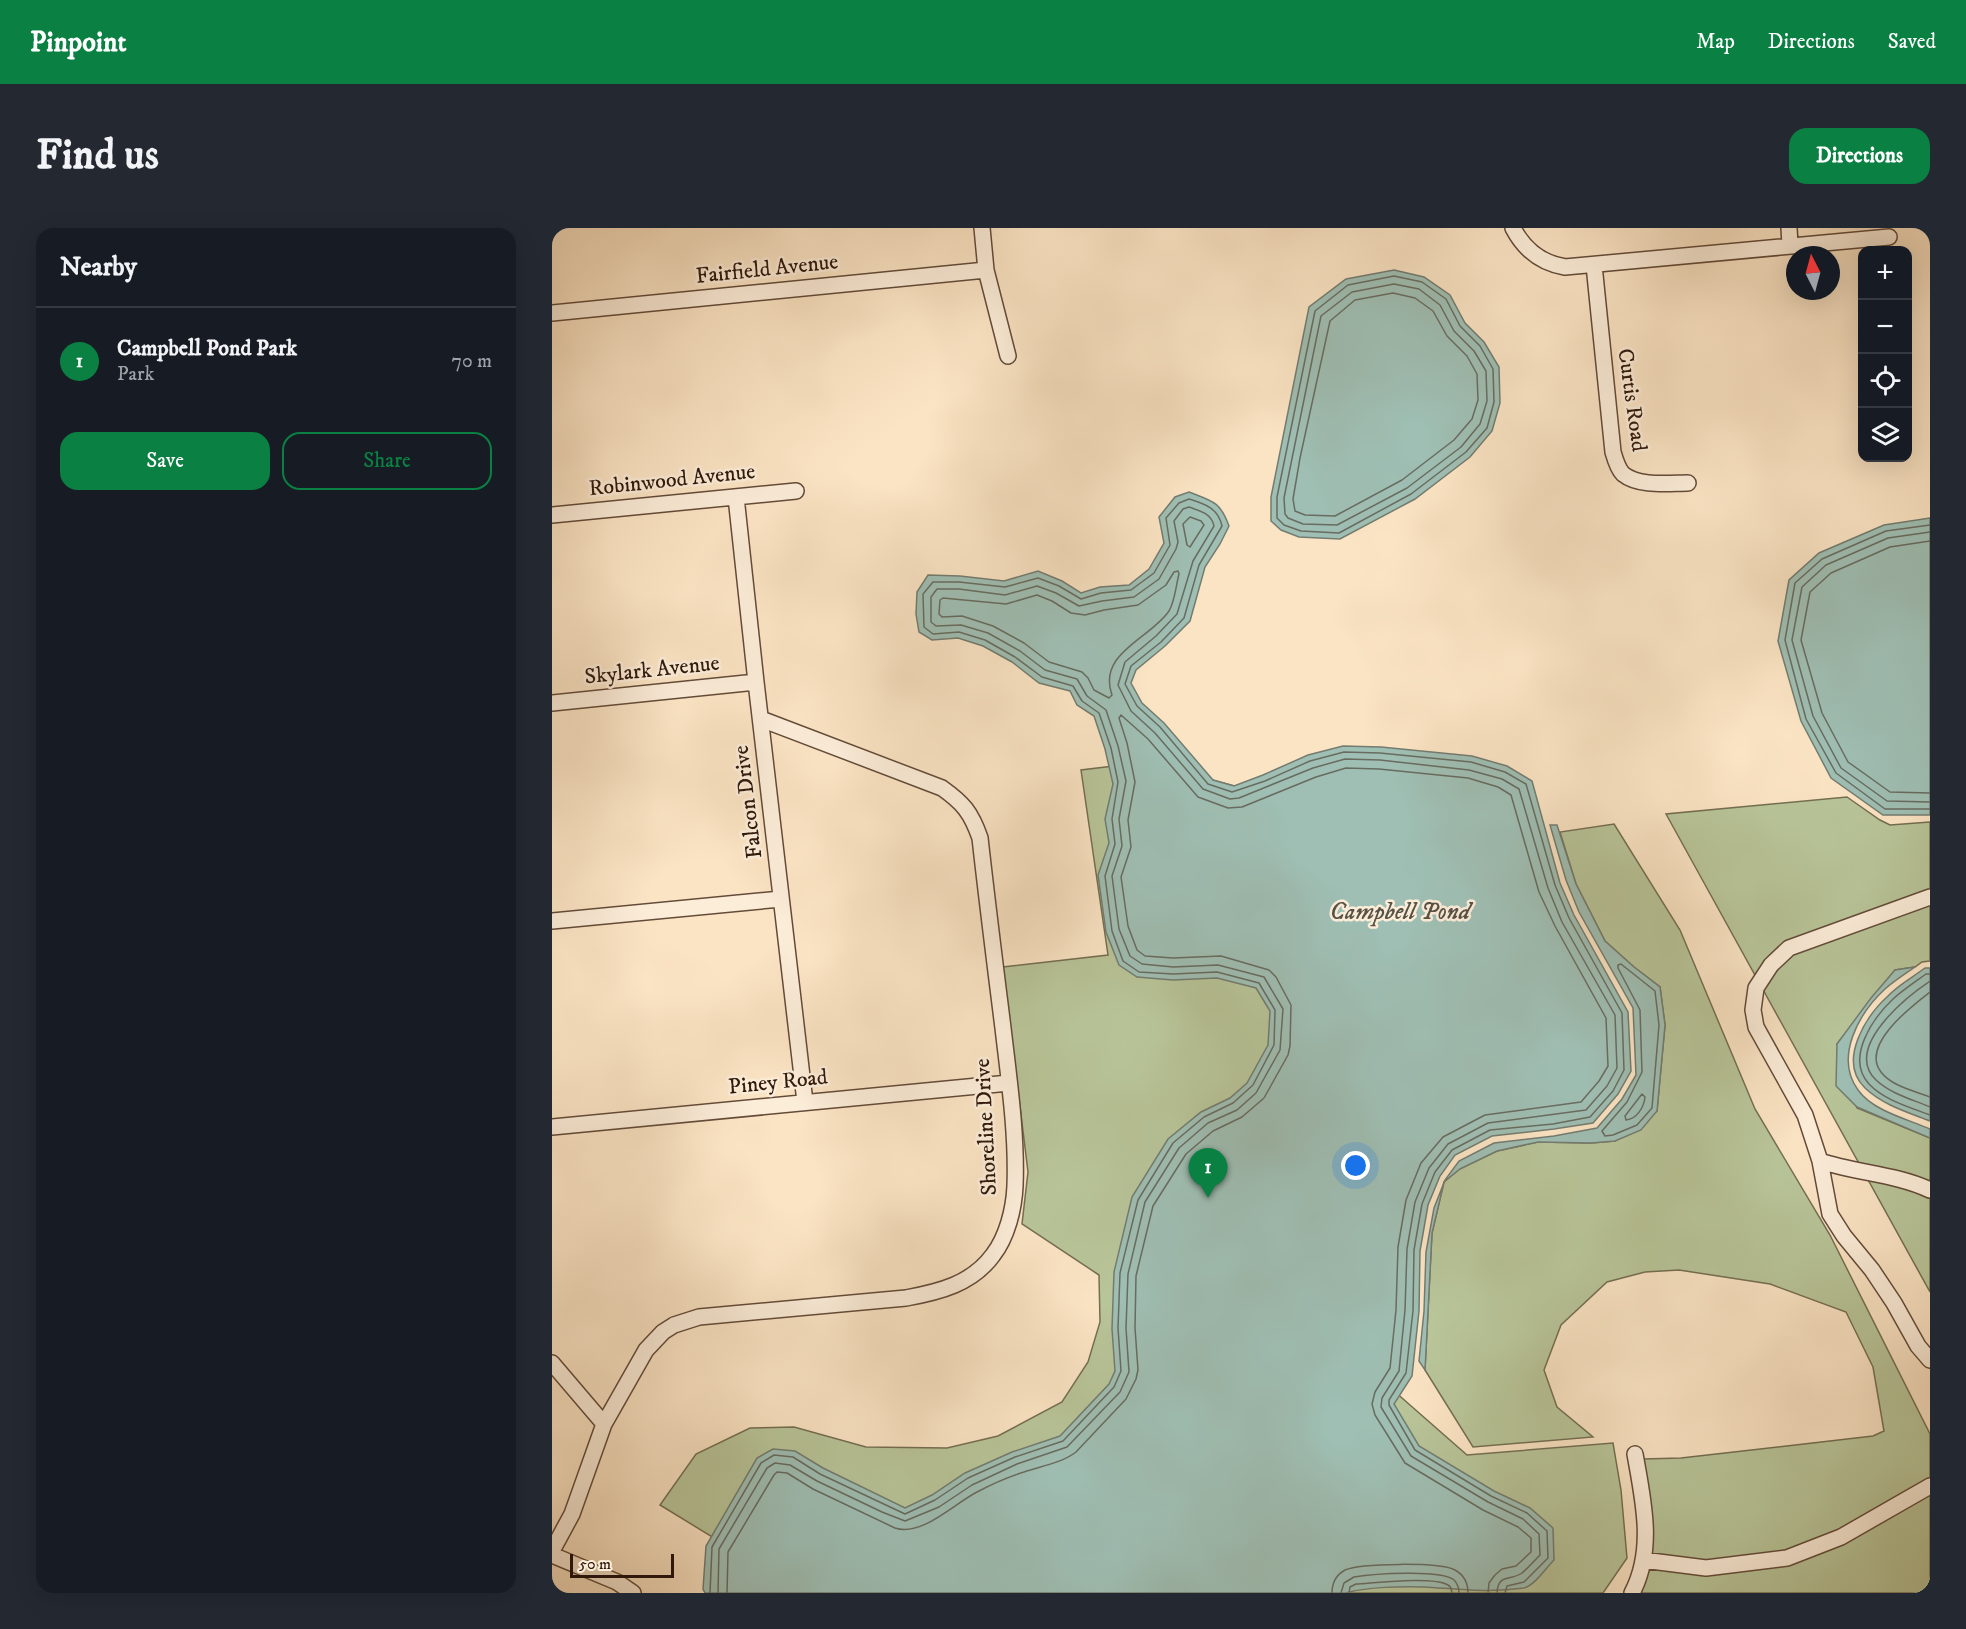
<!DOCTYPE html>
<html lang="en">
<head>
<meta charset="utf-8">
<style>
  :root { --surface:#171b24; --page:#242831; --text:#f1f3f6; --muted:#9ea1a6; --line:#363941; --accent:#0b8043 }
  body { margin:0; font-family:"IM FELL DW Pica",serif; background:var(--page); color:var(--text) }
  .controls { position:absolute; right:18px; top:18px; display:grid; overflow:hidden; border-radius:12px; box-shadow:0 6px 24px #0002 }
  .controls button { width:54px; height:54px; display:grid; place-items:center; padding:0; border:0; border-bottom:2px solid var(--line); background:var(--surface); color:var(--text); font:30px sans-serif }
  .compass { position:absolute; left:1234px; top:18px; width:54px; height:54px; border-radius:50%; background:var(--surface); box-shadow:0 6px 24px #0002; rotate:354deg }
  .scale { position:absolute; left:18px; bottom:15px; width:104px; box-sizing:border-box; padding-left:6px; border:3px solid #30180b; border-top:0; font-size:16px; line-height:21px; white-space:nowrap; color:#30180b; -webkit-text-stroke:4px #fcedd9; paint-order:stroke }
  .you { position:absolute; left:804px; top:938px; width:21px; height:21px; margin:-15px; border:4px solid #fff; border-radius:50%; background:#1a73e8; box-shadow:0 0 0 9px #1a73e833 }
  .badge { display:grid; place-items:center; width:39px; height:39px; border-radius:50%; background:var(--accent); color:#fff; font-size:20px; font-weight:700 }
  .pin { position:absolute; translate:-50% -50px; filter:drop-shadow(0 2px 3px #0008) }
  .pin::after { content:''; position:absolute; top:32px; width:21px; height:18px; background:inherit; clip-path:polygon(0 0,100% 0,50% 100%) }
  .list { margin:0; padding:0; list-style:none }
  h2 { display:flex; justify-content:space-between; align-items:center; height:78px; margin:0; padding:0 24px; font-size:26px }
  h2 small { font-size:20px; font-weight:400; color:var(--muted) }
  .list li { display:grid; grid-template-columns:39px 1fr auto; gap:18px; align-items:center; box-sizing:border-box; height:108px; padding:0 24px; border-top:2px solid var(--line) }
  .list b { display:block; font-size:22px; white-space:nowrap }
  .list p { margin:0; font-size:20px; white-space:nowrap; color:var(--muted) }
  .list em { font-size:20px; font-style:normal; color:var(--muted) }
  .actions { display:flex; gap:12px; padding:18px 24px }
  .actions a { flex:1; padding:14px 0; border:2px solid var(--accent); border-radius:18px; text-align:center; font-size:21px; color:var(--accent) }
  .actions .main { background:var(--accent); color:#fff }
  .icon { flex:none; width:33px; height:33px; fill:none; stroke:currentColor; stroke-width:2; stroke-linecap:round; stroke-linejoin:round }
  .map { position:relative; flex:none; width:1378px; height:1365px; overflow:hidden; border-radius:18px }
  header { display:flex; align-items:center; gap:36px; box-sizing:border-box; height:84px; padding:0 30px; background:var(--accent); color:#fff }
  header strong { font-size:28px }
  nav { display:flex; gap:33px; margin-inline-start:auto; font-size:21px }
  .intro { display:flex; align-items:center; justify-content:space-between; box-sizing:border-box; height:144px; padding:0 36px }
  h1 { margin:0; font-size:42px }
  .button { padding:15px 27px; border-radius:18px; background:var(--accent); color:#fff; font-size:21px; font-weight:700 }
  main { display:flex; gap:36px; padding:0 36px }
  aside { flex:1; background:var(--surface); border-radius:18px; box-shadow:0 6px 24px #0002 }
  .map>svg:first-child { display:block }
</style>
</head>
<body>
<header>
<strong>Pinpoint</strong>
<nav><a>Map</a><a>Directions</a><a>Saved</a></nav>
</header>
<div class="intro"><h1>Find us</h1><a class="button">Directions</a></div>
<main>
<aside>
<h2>Nearby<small></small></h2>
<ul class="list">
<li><span class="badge">1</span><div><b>Campbell Pond Park</b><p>Park</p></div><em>70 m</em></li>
</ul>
<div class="actions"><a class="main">Save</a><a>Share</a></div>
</aside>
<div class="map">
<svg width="1378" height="1365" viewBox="0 0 1378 1365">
  <rect width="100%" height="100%" fill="#fbe4c4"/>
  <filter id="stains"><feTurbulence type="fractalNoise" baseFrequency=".00333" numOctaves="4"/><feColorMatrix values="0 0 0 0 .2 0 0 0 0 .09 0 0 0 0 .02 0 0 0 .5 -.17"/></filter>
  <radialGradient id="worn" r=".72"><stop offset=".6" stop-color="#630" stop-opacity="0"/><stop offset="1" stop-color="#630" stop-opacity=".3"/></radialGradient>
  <path fill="#b8c599" stroke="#746e52" stroke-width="1.5" d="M595,534l382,105 -132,300 -36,195 106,93 146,-12 8,47 6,68 -24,35h-799l-144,-88 36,-51 54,-26 44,-1 72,20 81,1 51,-12 64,-34 26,-40 12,-40 -1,-47 -77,-51 6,-52 -25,-205 105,-12 -27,-185z
    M1295,569l33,23 10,5 40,-3v139l-8,1 -7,5 -20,3 -58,74 20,64 73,30v154l-264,-478z
    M1062,596l66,106 75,179 75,126 100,199v159h-290l3,-134 38,-1 192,-22 11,-5 -11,-64 -27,-55 -76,-28 -91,-14 -34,2 -38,10 -46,43 -17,45 13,37 36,30 -120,10 -48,-77 7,-137 12,-51 15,-13 38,-18 41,-9 53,1 24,-2 42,-30 8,-86 -5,-38 -26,-20 -29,-26 -29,-57 -16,-52z"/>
  <path fill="#9fbfb4" stroke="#737c70" stroke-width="1.5" d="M842,42l30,7 26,18 15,28 19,19 15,25 1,36 -8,28 -22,26 -55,42 -75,40 -41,-2 -18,-7 -10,-9v-24l38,-190 37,-28z
    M637,264c23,9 31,9 40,34l-9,18 -15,23 -15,54 -25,25 -29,24 -5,13 11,20 22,20 49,57 21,6 29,-11 45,-20 35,-9 38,1 91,9 35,10 25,15 28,102 14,32 54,97 3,59 -13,23 -25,29 -39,6 -62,7 -37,19 -15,21 -12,29 -8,46 -1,60 -7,65 -18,28 25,42 75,45 36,17 23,20 1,32c-8,8 -19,25 -30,28 -35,5 -66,1 -100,-1 -21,-1 -59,0 -78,6h-641l-2,-4 3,-43 51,-88 16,-9 22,2 28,17 82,40 27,-13 33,-22 47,-21 48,-16 49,-52 6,-13 -3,-42 2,-57 18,-75 36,-58 33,-27 29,-14 17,-15 21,-38 2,-34 -14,-23 -39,-10 -44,2 -36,-3 -18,-12 -13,-33 -8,-57 11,-32 -4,-24 8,-35 -8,-35 -11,-33 -17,-11 -7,-14 -31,-8 -27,-21 -29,-16 -25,-8 -26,2 -13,-8 -3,-18 1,-22 11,-17 32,1 44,5 34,-10 24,10 19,12 19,-6 29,-2 20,-16 15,-26 -5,-26 16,-20z
    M1378,290v297h-47l-52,-37 -30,-57 -23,-80 11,-61 30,-27 65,-28z
    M998,597h7l19,59 29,57 29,26 26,20 5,38 -8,86 -16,19 -26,11 -24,2 -53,-1 -41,9 -37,18 -16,13 -12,51 -7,137 -6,-9 5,-50 2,-59 8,-44 11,-28 14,-19 35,-18 60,-7 43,-8 25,-29 14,-24 -3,-67 -54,-96 -13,-32z
    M1363,739c-10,7 -21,14 -30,22 -26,24 -51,68 -27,101 15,21 49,29 72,39v9l-73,-31 -21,-21 1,-42 34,-46 24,-28z
    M1373,740h5v153c-23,-9 -47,-16 -65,-33 -28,-27 1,-72 23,-92 10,-11 25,-19 37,-28z"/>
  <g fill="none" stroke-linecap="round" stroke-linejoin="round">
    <path stroke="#686c60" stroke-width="1.5" d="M842,48l28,6 24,17 14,27 20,20 13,23 1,33 -7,26 -21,24 -55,42 -72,39 -38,-2 -17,-6 -7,-7v-21l38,-186 33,-26z
      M842,56l25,5 21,16 14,26 20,20 12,20 1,30 -7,23 -19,23 -54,41 -70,37 -34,-1 -15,-6 -3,-4 -1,-16 37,-182 31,-24z
      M841,65l22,5 18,13 14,25 20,20 10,18 1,26 -6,19 -18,21 -52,40 -67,36 -30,-1 -10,-4 -2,-12 7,-41 30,-137 25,-21z
      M638,289l11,4 3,4 -14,22 -3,-2 -4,-21z
      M1378,297l-44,6 -64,28 -27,24 -10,57 21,79 30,54 49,36h45
      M1378,304l-42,6 -62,27 -24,22 -10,53 21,76 28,52 46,33 43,1
      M1378,313l-40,6 -59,26 -21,19 -9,48 21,73 26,49 42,30 40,1
      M626,343l1,3c-3,11 -4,27 -10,37 -19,28 -72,42 -57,84l-3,3 -15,-8 -6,-12 -6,-6 -33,-10 -25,-19 -31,-17 -31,-10 -20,1 -3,-3 1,-14 3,-2 63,6 31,-9 15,6 19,12 14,2 19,-5 34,-5 28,-20 8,-13z
      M1069,736l34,27 4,34 -7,83 -15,17 -24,10 -8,1 -3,-5 25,-29 15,-30 -2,-62 -22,-42v-3z
      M1378,746h-4c-11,8 -23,16 -33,25 -20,19 -48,59 -24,85 15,16 40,23 61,31
      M1378,753c-24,16 -87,67 -54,99 15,14 35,19 54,27
      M1378,764c-18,14 -70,53 -49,80 10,14 34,19 49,25
      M1090,866l3,3c-1,10 -8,22 -19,23l-1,-4z
      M158,1365l2,-46 49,-84 13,-8 19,2 27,17 85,40 30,-14 33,-22 47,-21 48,-16 51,-54 7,-16 -3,-43 2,-55 18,-73 35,-57 31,-26 29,-14 20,-18 21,-40 1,-35 -16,-27 -42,-11 -44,2 -34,-2 -16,-11 -11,-30 -7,-55 10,-32 -3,-25 6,-37 -7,-34 -12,-35 -17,-12 -9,-15 -31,-9 -27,-20 -30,-17 -26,-8 -26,2 -9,-7 -1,-33 10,-12h26l46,5 33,-9 21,8 22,13 20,-6 30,-3 23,-17 16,-28 -4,-27 13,-15 10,-4c16,5 29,9 33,27l-23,39 -15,53 -23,24 -30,24 -6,18 12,22 23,21 48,57 24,8 33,-11 45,-20 34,-9 36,1 91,9 34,10 21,12 29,101 14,33 53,95 2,57 -11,21 -23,26 -37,7 -63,6 -38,20 -17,22 -13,32 -8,46 -1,61 -7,62 -17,27v5l26,45 76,46 36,17 20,18 1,27 -24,24 -17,4 -2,7
      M166,1365l1,-44 48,-81 8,-5 15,2 27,16 65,31 23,9 34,-14 33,-22 45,-21 50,-17 53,-55 9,-20 -3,-44 2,-54 17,-72 34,-54 29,-25 29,-13 19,-17 24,-43 3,-41 -19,-32 -46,-12 -45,2 -31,-3 -12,-8 -11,-27 -7,-53 10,-30 -3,-27 7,-38 -8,-35 -12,-36 -19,-14 -10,-17 -32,-9 -25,-19 -32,-18 -27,-8 -25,1 -5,-4v-25l6,-8h22l46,6 32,-9 19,7 23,13 23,-5 32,-4 25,-18 17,-30 2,-7 -4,-21 9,-12 6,-2c11,4 22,6 25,19l-21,35 -16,53 -21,22 -31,26 -7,23 13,26 24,22 48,56 27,10 9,-1 74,-30 32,-9 35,1 89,10 33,9 17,10 29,99 14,34 53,93 2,53 -10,18 -21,24 -98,13 -40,21 -19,24 -14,34 -8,47 -2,61 -6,61 -17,27 -1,9 30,49 77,46 35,17 16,15 1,21c-6,6 -12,13 -18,18 -11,8 -24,0 -25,20
      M175,1365l1,-41 46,-77 3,-3 10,1 26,16 82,39c27,9 60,-25 82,-36 15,-8 31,-15 47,-20 17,-6 38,-9 52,-20l50,-53 10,-20 2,-9 -3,-42 1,-52 17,-70 33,-52 27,-23 29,-14 22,-19 24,-43 2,-9 1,-41 -15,-28 -7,-7 -48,-14 -48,2 -28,-2 -8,-6 -9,-24 -7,-49 10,-30 -3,-27 7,-38 -8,-39 -8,-25 2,-3 27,24 50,58 30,11 14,-1 74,-30 30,-9 33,1 89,9 30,9 13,8 28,97 16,34 51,92 2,48 -9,15 -18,21 -96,13 -42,22 -22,26 -15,37 -8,47 -2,63 -6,58 -15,24 -3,12 3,11 30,48 78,47 35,17 13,11v14l-15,14 -14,3 -7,6 -6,8 -1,10
      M780,1365c0,-10 4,-18 13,-23 15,-7 95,-8 110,0 9,5 13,13 13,23
      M789,1365l3,-10 10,-6c18,-3 87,-8 100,3 4,4 5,8 5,13
      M797,1365l1,-6 6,-3c19,-1 77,-8 92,1 4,2 3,4 4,8"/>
    <defs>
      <path id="minor" d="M430,0l4,42 22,86
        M961,0c11,21 28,35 52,39l324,-30
        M1237,0l1,17
        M1042,37l19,187c2,7 5,17 10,22 16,13 46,9 65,9
        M0,85l434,-43
        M184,269l20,185 49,420
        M0,287l244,-24
        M0,475l204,-21
        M1378,669l-141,51 -18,17 -15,23 -3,22 3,17 49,88 15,46 10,53 14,22 28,34 22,33 24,43 12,14
        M0,693l229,-22
        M0,899l457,-44
        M1268,933c36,12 76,13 110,29
        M0,1135l52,61
        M0,1323l20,-37 32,-90 42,-74 17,-18 11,-7 25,-8 207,-19c33,-6 66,-14 87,-43 14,-18 21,-46 22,-69 2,-52 -6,-106 -12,-158 -8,-64 -16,-127 -23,-190 -9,-26 -17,-35 -38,-50l-181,-69
        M0,1327l65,27 16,11
        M1091,1332l63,8 81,-10 54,-21 89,-51
        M1080,1365c23,-44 11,-93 3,-139"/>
    </defs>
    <use href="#minor" stroke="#634b39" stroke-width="18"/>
    <use href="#minor" stroke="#fcedd9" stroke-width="15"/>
  </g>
  <g text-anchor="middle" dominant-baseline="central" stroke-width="5" stroke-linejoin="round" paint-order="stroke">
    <g font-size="22" fill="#30180b" stroke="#fcedd9">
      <text transform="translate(215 41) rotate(-6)">Fairfield Avenue</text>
      <text transform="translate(1080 172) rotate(82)">Curtis Road</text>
      <text transform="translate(120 252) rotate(-6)">Robinwood Avenue</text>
      <text transform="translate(100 442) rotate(-6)">Skylark Avenue</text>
      <text transform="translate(196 574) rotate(-97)">Falcon Drive</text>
      <text transform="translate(226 854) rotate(-6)">Piney Road</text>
      <text transform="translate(434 899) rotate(-93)">Shoreline Drive</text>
    </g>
    <g font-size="24" font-style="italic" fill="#575246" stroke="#fcedd9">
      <text x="848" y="684">Campbell Pond</text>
    </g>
  </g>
  <rect width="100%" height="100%" filter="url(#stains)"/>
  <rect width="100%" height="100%" fill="url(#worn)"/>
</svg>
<div class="controls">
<button>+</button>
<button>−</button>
<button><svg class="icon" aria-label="locate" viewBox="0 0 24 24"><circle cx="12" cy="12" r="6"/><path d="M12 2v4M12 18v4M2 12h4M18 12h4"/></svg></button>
<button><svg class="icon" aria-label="layers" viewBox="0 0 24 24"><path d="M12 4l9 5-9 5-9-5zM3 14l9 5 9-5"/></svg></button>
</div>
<svg class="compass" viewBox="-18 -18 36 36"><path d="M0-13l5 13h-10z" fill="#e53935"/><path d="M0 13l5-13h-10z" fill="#9ea1a6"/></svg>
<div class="scale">50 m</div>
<div class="you"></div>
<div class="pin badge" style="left:656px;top:970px">1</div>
</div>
</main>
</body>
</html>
